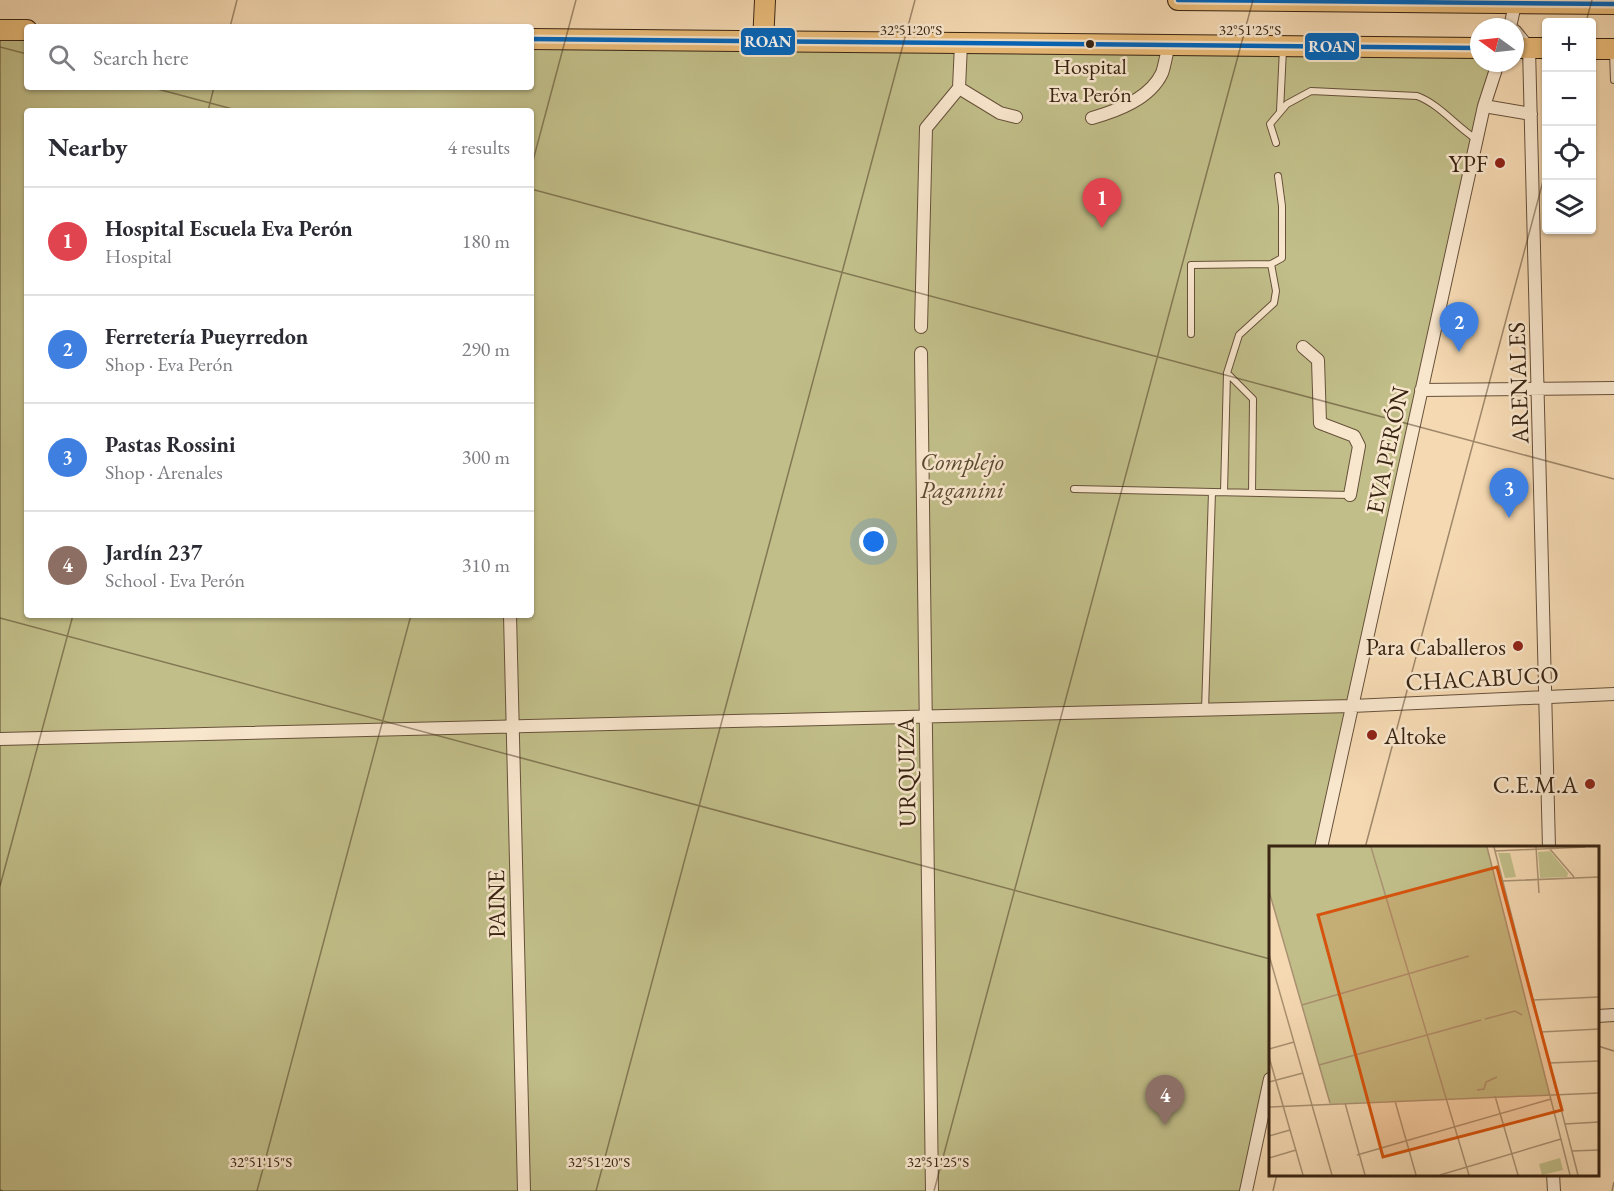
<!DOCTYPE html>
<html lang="en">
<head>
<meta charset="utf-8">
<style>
  :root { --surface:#fff; --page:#f2f2f3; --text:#2b2b33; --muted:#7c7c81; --line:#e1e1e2; --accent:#db2777 }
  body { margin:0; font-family:"EB Garamond",serif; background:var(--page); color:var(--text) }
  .controls { position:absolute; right:18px; top:18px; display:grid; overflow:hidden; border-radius:6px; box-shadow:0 2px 4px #0004 }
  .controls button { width:54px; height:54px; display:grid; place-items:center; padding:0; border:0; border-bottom:2px solid var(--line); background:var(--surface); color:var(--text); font:30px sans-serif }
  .compass { position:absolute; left:1470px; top:18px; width:54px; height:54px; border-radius:50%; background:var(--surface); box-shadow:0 2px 4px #0004; rotate:285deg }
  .you { position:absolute; left:874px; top:542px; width:21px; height:21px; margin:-15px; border:4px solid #fff; border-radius:50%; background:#1a73e8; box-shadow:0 0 0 9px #1a73e833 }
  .badge { display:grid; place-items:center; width:39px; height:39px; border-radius:50%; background:var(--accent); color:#fff; font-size:20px; font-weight:700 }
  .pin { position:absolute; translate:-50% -50px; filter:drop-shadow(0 2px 3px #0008) }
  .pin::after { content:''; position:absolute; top:32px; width:21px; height:18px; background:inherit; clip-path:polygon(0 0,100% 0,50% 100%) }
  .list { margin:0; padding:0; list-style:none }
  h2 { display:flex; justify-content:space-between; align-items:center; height:78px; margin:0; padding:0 24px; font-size:26px }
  h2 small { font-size:20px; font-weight:400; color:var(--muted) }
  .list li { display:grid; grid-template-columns:39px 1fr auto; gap:18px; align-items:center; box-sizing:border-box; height:108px; padding:0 24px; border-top:2px solid var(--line) }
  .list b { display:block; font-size:22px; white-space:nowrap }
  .list p { margin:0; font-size:20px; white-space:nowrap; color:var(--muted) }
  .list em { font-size:20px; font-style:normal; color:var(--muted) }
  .icon { flex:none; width:33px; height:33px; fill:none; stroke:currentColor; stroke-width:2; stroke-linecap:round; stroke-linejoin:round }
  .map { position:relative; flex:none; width:1614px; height:1191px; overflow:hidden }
  .search { position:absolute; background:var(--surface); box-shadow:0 2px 4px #0004; left:24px; top:24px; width:510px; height:66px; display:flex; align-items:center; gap:15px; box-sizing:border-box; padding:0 21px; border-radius:6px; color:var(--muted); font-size:22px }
  .panel { position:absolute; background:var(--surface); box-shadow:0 2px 4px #0004; left:24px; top:108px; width:510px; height:510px; border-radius:6px }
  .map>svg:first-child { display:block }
</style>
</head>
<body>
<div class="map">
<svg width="1614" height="1191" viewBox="0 0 1614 1191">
  <rect width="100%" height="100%" fill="#f5d9b2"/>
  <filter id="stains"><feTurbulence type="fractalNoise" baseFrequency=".00333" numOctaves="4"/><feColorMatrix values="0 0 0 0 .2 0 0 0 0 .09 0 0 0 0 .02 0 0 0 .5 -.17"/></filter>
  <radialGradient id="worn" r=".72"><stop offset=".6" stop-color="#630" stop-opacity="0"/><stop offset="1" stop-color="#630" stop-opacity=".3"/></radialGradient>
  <path fill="#c1be89" stroke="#7c714e" stroke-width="1.5" fill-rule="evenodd" d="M0,30h27v57h504v-48l948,9v15h19l-177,784 -51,1v231l-24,112h-1246zM27,111h504v504h-504z"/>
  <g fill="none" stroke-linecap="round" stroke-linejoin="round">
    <defs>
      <path id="service" d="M1613,53l1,27
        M1280,111l3,-62
        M1276,143l-6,-19 17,-20 24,-13 106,5c22,8 39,30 59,43
        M1191,334v-69l80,-1 11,-6v-52l-4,-30
        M1227,373l26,26 -1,94
        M1074,489l276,6
        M1224,492l3,-119 12,-38 35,-32 2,-12 -5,-27
        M1205,710l7,-218"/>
      <path id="minor" d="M1510,27l6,-27
        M1515,31l14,17 20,800
        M961,44l-2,44 41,25 16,4
        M1484,106l47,8
        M1092,118c25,-7 58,-19 70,-45 3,-8 4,-19 7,-27
        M921,327l5,-199 33,-40
        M1303,347l15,13 2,63 34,13 5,10 -9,49
        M921,353l11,838
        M1421,390l193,-2
        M510,615l14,576
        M0,739l1352,-33 262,-12
        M1321,848l163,-742 14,-43
        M1598,1016l16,-1
        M1553,1174l1,17
        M1246,1191l24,-112"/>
      <path id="primary" d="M1178,0l436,4
        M0,30h27
        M531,39l948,9
        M763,43l2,-43
        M1515,48h31
        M1592,49h22"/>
    </defs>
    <use href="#service" stroke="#67513a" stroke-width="8"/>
    <use href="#minor" stroke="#67513a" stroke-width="14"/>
    <use href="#primary" stroke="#382412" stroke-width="22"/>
    <use href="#service" stroke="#f8e6cd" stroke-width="6"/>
    <use href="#minor" stroke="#f8e6cd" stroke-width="12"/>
    <use href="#primary" stroke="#eabc79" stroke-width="20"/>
    <defs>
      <path id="bus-1" d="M1178,0l436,4
        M531,39l948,9"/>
    </defs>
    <use href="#bus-1" stroke="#f8e6cd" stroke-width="9"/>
    <use href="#bus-1" stroke="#0065bd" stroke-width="4.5"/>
  </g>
  <path fill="none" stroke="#382412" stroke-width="1.5" stroke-opacity="0.45" d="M1586,22l6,-22M230,27l7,-27M0,47l27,7M150,87l90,24M208,111l6,-24M531,168l45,-168M531,189l1083,290M0,618l1270,341M1365,848l181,-678M0,886l73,-271M1598,1046l16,5M0,1190l3,1M257,1191l154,-576M596,1191l319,-1191M934,1191l319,-1191M1273,1191l4,-17M1612,1191l2,-9"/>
  <circle fill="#382412" stroke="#f8e6cd" stroke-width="2" cx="1090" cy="44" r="5"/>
  <g fill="#8f2418" stroke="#f8e6cd" stroke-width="2">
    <circle cx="1500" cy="163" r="6"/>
    <circle cx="1518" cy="646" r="6"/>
    <circle cx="1372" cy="735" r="6"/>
    <circle cx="1590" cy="784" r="6"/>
  </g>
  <g text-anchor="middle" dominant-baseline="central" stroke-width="5" stroke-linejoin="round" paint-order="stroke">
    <g font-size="22" fill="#382412" stroke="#f8e6cd">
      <text x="1090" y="66">Hospital<tspan x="1090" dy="28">Eva Perón</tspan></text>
    </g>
    <g font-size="24" fill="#382412" stroke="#f8e6cd" text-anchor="end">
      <text x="1488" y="163">YPF</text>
      <text x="1506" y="646">Para Caballeros</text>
      <text x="1384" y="735" text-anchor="start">Altoke</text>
      <text x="1578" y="784">C.E.M.A</text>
    </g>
    <g font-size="24" fill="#382412" stroke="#f8e6cd">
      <text transform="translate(1518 383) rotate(-92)">ARENALES</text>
      <text transform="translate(1387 450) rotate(-78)">EVA PERÓN</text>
      <text transform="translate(1482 678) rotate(-3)">CHACABUCO</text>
      <text transform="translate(906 772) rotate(-91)">URQUIZA</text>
      <text transform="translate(496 904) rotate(-91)">PAINE</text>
    </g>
    <g font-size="24" font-style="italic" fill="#5a4a30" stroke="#f8e6cd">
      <text x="962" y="461">Complejo<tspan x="962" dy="28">Paganini</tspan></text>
    </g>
  </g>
  <g transform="translate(1269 846)">
    <rect width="330" height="330" fill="#f5d9b2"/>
    <path d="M0,1h218l63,248 -220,9 -61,-213zM281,5l18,22 -1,4 -27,1 -2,-26zM229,7h12l6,24 -11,1zM291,312l3,12 -21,5 -3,-11z" fill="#c1be89"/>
    <path fill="none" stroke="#a99172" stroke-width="1.5" d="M102,1l98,328M218,1l83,328M225,1l84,328M267,1l3,46M280,2l25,29M226,5l90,-4M234,35l96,-4M0,45l61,212M0,109l63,220M264,154l66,-3M33,159l167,-49M216,173l30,-8 7,4M272,186l58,-3M0,203l25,-7M0,211l34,118M280,217l50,-2M50,219l162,-45M0,236l34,-9M208,244l7,-1 2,-7 11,-5M226,250l23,79M126,255l21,74M76,257l20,72M0,261l330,-14M296,278l34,-2M0,290l21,-6M303,305l27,-1M88,309l194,-56M0,312l27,-8M171,329l121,-36"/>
    <path fill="#d6540d" fill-opacity="0.15" stroke="#d6540d" stroke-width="3" d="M228,21l65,243 -179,47 -65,-242z"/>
    <rect width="330" height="330" fill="none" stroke="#382412" stroke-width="3"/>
  </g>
  <g font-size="15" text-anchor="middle" fill="#382412" stroke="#f8e6cd" stroke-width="5" stroke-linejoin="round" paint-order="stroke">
    <text x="911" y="35">32°51'20"S</text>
    <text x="1250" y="35">32°51'25"S</text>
    <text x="261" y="1167">32°51'15"S</text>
    <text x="599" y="1167">32°51'20"S</text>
    <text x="938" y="1167">32°51'25"S</text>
  </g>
  <g stroke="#f8e6cd" stroke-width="2">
    <rect x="740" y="27" width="56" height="29" rx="6" fill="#0065bd"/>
    <rect x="1304" y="32" width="56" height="29" rx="6" fill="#0065bd"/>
  </g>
  <g font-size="16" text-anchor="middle" font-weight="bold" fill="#fff">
    <text x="768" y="47">ROAN</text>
    <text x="1332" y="52">ROAN</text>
  </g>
  <rect width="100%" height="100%" filter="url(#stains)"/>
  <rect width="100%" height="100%" fill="url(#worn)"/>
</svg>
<div class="controls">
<button>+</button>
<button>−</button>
<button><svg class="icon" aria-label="locate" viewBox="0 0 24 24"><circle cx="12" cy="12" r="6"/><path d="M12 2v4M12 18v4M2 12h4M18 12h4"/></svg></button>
<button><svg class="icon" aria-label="layers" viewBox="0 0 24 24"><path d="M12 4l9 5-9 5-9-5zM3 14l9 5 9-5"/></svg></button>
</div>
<svg class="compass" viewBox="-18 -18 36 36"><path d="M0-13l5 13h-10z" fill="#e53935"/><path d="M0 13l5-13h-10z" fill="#7c7c81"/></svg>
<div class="you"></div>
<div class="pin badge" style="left:1102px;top:228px;background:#e0444e">1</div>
<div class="pin badge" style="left:1459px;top:352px;background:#3f7fe0">2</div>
<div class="pin badge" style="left:1509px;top:518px;background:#3f7fe0">3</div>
<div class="pin badge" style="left:1165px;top:1125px;background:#8d6e63">4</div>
<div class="search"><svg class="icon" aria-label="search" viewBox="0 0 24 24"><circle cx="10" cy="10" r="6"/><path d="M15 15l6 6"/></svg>Search here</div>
<section class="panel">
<h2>Nearby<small>4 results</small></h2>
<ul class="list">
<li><span class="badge" style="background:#e0444e">1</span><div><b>Hospital Escuela Eva Perón</b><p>Hospital</p></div><em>180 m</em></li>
<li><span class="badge" style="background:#3f7fe0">2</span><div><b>Ferretería Pueyrredon</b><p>Shop · Eva Perón</p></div><em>290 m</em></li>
<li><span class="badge" style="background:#3f7fe0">3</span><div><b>Pastas Rossini</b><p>Shop · Arenales</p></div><em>300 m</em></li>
<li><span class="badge" style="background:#8d6e63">4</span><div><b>Jardín 237</b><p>School · Eva Perón</p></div><em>310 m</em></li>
</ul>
</section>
</div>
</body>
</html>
